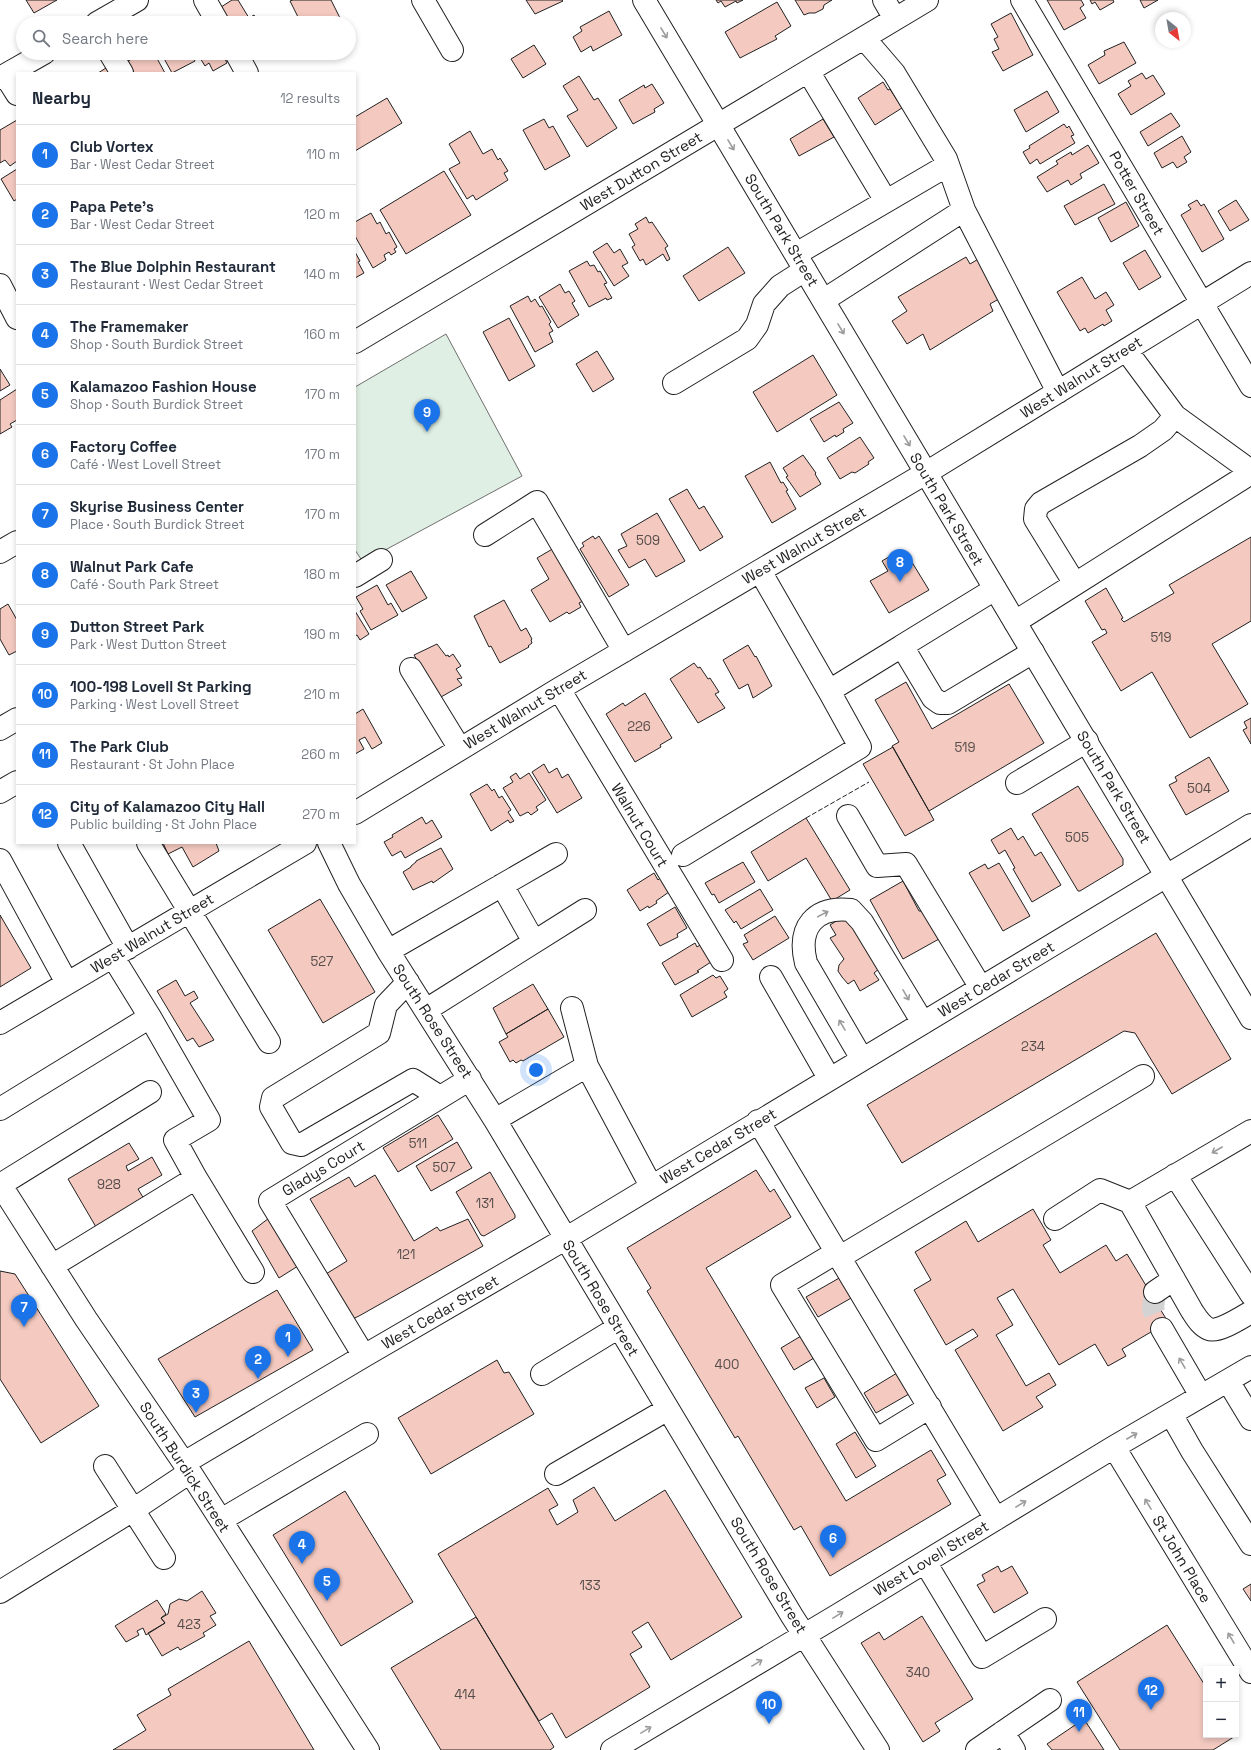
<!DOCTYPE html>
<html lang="en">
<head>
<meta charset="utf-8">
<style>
  :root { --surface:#fff; --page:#f6f6f7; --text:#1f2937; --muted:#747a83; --line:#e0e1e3; --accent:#1a73e8 }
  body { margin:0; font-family:"Space Grotesk",sans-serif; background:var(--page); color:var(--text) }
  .controls { position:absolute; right:12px; bottom:12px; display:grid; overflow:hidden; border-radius:0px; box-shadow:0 2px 6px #0003 }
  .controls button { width:36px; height:36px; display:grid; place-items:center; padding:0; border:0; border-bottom:1px solid var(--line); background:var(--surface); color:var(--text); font:20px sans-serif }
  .compass { position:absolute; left:1155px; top:12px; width:36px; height:36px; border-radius:50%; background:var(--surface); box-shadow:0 2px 6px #0003; rotate:149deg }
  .you { position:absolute; left:536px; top:1070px; width:14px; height:14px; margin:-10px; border:3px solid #fff; border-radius:50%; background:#1a73e8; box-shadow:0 0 0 6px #1a73e833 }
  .badge { display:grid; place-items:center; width:26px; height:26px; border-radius:50%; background:var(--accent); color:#fff; font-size:13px; font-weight:700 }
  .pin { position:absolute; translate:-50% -33px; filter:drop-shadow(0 1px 2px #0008) }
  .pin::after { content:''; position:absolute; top:21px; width:14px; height:12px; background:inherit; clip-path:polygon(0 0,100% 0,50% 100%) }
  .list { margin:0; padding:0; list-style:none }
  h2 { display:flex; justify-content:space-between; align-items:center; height:52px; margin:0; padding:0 16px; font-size:17px }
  h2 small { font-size:13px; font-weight:400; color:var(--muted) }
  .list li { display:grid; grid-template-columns:26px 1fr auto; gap:12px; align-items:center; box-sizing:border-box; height:60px; padding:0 16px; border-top:1px solid var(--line) }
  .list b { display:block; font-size:15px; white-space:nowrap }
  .list p { margin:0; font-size:13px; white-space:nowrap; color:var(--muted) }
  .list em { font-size:13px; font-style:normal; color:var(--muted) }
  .icon { flex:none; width:22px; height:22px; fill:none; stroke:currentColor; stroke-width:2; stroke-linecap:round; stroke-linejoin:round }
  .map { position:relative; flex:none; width:1251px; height:1750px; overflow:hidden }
  .search { position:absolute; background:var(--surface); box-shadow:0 2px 6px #0003; left:16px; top:16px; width:340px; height:44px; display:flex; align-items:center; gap:10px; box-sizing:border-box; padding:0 14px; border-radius:22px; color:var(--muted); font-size:15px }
  .panel { position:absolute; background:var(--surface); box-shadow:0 2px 6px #0003; left:16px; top:72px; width:340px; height:772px; border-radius:0px }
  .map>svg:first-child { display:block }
</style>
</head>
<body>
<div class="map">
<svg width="1251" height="1750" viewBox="0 0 1251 1750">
  <rect width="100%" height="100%" fill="#fff"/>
  <path fill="#e0efe3" stroke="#6f6f6f" d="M446,334l76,142 -159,86 -8,-12v-163z"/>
  <path fill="#f3c9c0" stroke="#222" d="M26,0h31l-23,13z
    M232,0h6l11,18 5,-3 5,8h-35l-6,-14z
    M293,0h38l10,20 -6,3h-34l-11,-22z
    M526,0h36l1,1 -28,13z
    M716,0h27l-6,3 -1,-2 -11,6 -4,-6 -3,2z
    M795,0h37l-8,5 -1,4 -8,4h-6l-5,2z
    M1047,0h34l3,5 -4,3 6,10 -22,12z
    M1090,0h23l1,2 -14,8 -5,-8 -3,2z
    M1140,0h18l-14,8z
    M777,2l14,24 -16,10 2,3 -37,19 -15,-26z
    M609,11l13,24 -29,16 -2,-5 -10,6 -8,-15 9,-6 -2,-4z
    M1011,13l22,42 -30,16 -11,-19 7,-3 -5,-10 4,-2 -7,-13z
    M1124,42l12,21 -37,21 -11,-19 17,-10 -1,-4z
    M534,45l12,19 -23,14 -12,-19z
    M143,53h11l11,20h-31l-6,-12z
    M161,53h30l4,8 -23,12z
    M197,53h28l-2,2 4,8 -14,8 -4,-8 -4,3z
    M114,63l6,10h-22z
    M1142,73l4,6 7,-4 12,19 -34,21 -13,-21 13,-8 -3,-5z
    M579,76l15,24 4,-2 19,30 -30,19 -20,-31 11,-6 -15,-24z
    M883,82l5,8 2,-1 12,19 -27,17 -17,-27z
    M652,84l12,19 -10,6 1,3 -22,12 -14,-24 25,-15 1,3z
    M1047,91l12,21 -33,20 -12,-22z
    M387,98l15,25 -47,28v-34z
    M1171,113l9,13 -32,20 -8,-14z
    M544,119l5,9 4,-2 17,30 -25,14 -22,-40z
    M823,119l11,18 -35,19 -9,-17z
    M17,120v41l-7,5 -5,-6 -5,3v-33z
    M1064,124l3,4 2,-2 5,9 -3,1 4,7 -35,21 -3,-5 -7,5 -7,-12 7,-4 -1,-2z
    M470,131l13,23 9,-5 6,11 2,-2 8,13 -4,2 4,7 -32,20 -3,-5 -6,4 -18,-30 11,-6 -11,-19z
    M1182,136l9,16 -7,5 3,5 -10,6 -4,-6 -11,6 -8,-15z
    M1088,145l11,18 -19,11 2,4 -11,7 -3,-5 -21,12 -10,-15 21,-13 -2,-3 15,-9 1,3z
    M17,169v30l-3,2 -13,-22z
    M444,171l27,44 -65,39 -26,-44z
    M1104,184l11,20 -40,21 -11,-19z
    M1197,200l4,6 3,-2 20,35 -22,13 -21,-37 10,-6 -3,-4z
    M1236,200l13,20 -19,11 -12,-20z
    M1126,202l13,24 -28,16 -13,-24z
    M371,213l6,11 3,-2 6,12 3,-2 8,15 -3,2 2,3 -5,3 -2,-3 -5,3 2,5 -13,8 -18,-32v-14z
    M646,217l3,6 3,-1 16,24 -3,2 5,11 -3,2 -4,-7 -17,11 -3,-6 -3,2 -8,-14 3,-2 -6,-11 9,-5 -3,-5z
    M607,243l7,10 6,-4 8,14 -6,3 7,10 -15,10 -21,-34z
    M728,247l17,26 -46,28 -16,-25z
    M1145,250l16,27 -22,13 -16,-27z
    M355,252l5,9 -2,1 6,11 -9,5z
    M966,257l4,7 10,-6 24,38 -14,8 3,7 -63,39 -7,-16 -16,10 -15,-23 15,-10 -9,-14z
    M587,261l3,5 4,-1 4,7 2,-1 7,12 -3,1 8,14 -5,2 -1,-2 -17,9 -20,-36z
    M1082,277l13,22 11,-7 8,13 -8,5 6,11 -8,5 -1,-2 -15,9 -3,-5 -5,3 -23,-39z
    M560,284l5,9 4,-2 6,10 -3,2 7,12 -21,13 -19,-31z
    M528,296l3,6 4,-3 5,8 2,-1 9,16 -2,2 4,7 -4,2 4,9 -18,10 -25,-46z
    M509,318l26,48 -26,15 -26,-49z
    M597,351l17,28 -21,13 -17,-28z
    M813,355l24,40 -60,37 -24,-40z
    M0,369l10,16 -10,6z
    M17,389v31l-7,4 2,3 -12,7v-34z
    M839,402l14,21 -10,6 1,3 -8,5 -1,-2 -11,7 -14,-23z
    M860,437l14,21 -6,4 1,2 -14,9 -3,-1 -12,7 -13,-21z
    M803,455l13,18 -1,1 6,10 -21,13 -14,-20 2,-1 -5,-8z
    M770,462l11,21 2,-1 5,8 -2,1 10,18 -24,14 -27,-47z
    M687,489l12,20 5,-3 19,31 -23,14 -31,-52z
    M657,513l28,48 -29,16 -11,-18 -16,9 -11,-18 9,-4 -6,-12z
    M593,536l2,3 4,-3 30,49 -20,12 -29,-48 4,-3 -2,-3z
    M1251,537v84l-39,23 36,60 -58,34 -38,-66 -31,19 -29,-49 15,-9 -2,-4 -3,1 -17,-29 21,-13 17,30 -2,1 3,3 50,-29 -5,-8z
    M561,544l30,53 -12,6 2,4 -12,7 -2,-2 -17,10 -19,-32 18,-11 -12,-21z
    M899,551l6,11 5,-3 19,31 -40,23 -19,-32 18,-10 -6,-10z
    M411,571l16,27 -25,14 -16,-27z
    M377,585l11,20 3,-2 7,12 -27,15 -11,-19 3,-2 -7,-12z
    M504,600l17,31 5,-3 6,11 -1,1 1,3 -4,3 1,1 -29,16 -9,-17 -2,1 -15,-31z
    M8,604l9,16v31l-8,4 -9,-16v-30z
    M355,611l14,23 -9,6 -3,-5 -2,1z
    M437,644l9,12 2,-1 1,2 4,-3 8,12 -5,3 6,9 -5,1 5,6 -21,12 -8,-13h-2l-17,-29z
    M748,645l7,12 1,-1 16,30 -19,12 -5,-14 -9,5 -16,-29z
    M694,663l4,5 2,-1 8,12 2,-1 9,14 -4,2 10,14 -27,15 -28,-44z
    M906,682l26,47 77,-45 35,59 -115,68 -37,-65 7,-4 -24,-42z
    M645,693l27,45 -12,7 1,2 -26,15 -29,-48 17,-11 2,3z
    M363,709l19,34 -10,6 -7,-12 -6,3 5,9 -9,5v-40z
    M1251,718v26l-8,-14 4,-2 -3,-6z
    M893,747l41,73 -29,16 -42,-72z
    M1209,757l20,34 -43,24 -17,-30 8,-4 -2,-4z
    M544,764l5,9 8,-5 5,10 6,-4 14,24 -25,15 -25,-41z
    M516,773l4,6 9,-6 17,27 -10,7 2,3 -7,5 -3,-3 -8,4 -17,-28 10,-6 -3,-5z
    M487,784l5,7 2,-2 5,9 3,-2 9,14 -3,2 6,9 -4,2 -2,-3 -17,11 -21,-37z
    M1078,786l45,73v6l-43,26h-2l-46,-77z
    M422,817l4,7 6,-4 10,17 -37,21 -4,-7 -9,5 -8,-14 9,-5 -1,-2z
    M806,818l44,72 -18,11 -26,-43 -38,23 -17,-29z
    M1011,828l7,12 5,-4 12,20 6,-4 20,33 -29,17 -19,-33 2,-1 -10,-18 -6,4 -8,-14z
    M150,843h66l3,8 -26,16 -11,-20 -14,7 -5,-11 -3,2z
    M441,848l12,21 -20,14 -1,-2 -19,9 -10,-18 8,-5v-1l5,-4v-1z
    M743,862l12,20 -36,21 -5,-9 -2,1 -7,-12z
    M999,863l31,53 -27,15 -34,-58 16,-9 3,5z
    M654,873l4,7 2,-2 9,14 -13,9 1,2 -8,5 -1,-2 -8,5 -13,-21z
    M903,881l16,30h4l16,28 -36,20 -33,-59z
    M760,889l13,21 -32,19 -5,-8 -2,2 -9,-13z
    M320,899l55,93 -52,31 -55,-93z
    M675,907l12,21 -10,6 1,3 -18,9 -13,-22z
    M0,915l31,53 -31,19z
    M775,916l14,22 -36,22 -10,-16 5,-2 -4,-7z
    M844,916l6,10 5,-4 25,46 -6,5 5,7 -19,11 -6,-11 -6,4 -6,-7 -4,-6 1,-6 5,-6 -14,-21 6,-3 -6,-10z
    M1156,933l75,126 -59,35 -37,-61 -11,-2 -222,132 -35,-58z
    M695,943l2,4 3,-2 11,17 -14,9 2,1 -24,13 -13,-22z
    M713,975l3,3 4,-2 8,13 -4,3 3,5 -35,20 -12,-22z
    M176,980l9,16 9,-5 4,7 -8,5 24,37 -15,7 -6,-9 -6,3 -30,-50z
    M533,984l15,25 -42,25 -13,-26z
    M548,1009l16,28 -41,24 -2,-1 -5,3 -3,-3 -3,2 -11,-20 9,-5 -2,-3z
    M438,1115l15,24 -55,33 -15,-24z
    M457,1142l15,26 -41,23 -15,-25z
    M129,1143l10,16 -13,7 2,5 24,-14 10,18 -24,14 6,10 -48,28 -28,-48z
    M756,1170l14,22 4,-3 17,28 -85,51 140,233 85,-51 15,25 -9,5 14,24 -121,72 -29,-50 -7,4 -56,-94 -3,2 -88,-147 4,-3 -24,-40z
    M490,1172l25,43v3l-31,18 -3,-1 -25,-43z
    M375,1175l39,66 23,-14 3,4 28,-12 15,27 -124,70 -15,7 -23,-46 26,-16 -37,-62 39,-22 6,10z
    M1033,1209l18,31 -8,5 17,28 46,-28 10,16 11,-7 41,68 -46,27 4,7 -18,10 -13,-22 -36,21 -46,-76 -16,9 16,27 -17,10 30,51 23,-13 7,12 -20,12 7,10 -40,24 -48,-81 23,-14 -5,-7 -27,16 -32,-55 17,-10 -16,-28 51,-31 12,21z
    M273,1215l25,51 -19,12 -27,-47z
    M0,1271l15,3 84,132 -58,37 -41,-64z
    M841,1277l12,20 -35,20 -12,-20z
    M277,1290l36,60 -118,67 -37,-58z
    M801,1336l13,22 -20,12 -13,-22z
    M497,1360l7,13 5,-1 25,42 -103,60 -33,-56z
    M897,1373l12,21 -33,19 -12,-20z
    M824,1378l11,19 -18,11 -12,-20z
    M855,1432l21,34 -20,12 -20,-34z
    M594,1487l21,34 50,-31 77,127 -71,43 -23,-38 -16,10 10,15 -12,7 20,33 -84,51 -14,-25 -13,8 -101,-167 110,-66 10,17 -9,5 8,15 21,-13 -5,-12z
    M345,1491l68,111 -72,44 -68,-111z
    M998,1566l3,6 11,-6 16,27 -34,20 -17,-28 8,-4 -3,-6z
    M1251,1584v17l-8,-12z
    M202,1591l14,22 -6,3 6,9 -13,8 2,3 -25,14 -2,-3 -16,9 -14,-23 17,-10 -4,-5 7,-4 2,-10 9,-5 8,2z
    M157,1600l9,14 -5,4 4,5 -19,12 -3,-7 -6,3 2,4 -13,7 -11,-16z
    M922,1616l51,83 -38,24 5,8 -17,11 -62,-99 18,-11 5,8z
    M476,1617l78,130 -4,3h-109l-50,-82z
    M1167,1625l39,62v48h31l-24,15h-93l-43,-68z
    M249,1641l65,109h-201l33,-20 -9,-15 34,-20 -3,-6z
    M1084,1719l20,31h-52l-5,-6z"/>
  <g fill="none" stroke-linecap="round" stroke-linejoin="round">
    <path stroke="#d3d3d3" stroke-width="22" stroke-dasharray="22 11" stroke-linecap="butt" d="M1155,1292l-2,17 9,20"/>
    <defs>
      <path id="minor" d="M205,0l13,23
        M423,0l29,50
        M884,0l11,19
        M1022,0l229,386
        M97,23l40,-23
        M864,38l30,35 52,86 18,51 94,182
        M110,53l12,20
        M236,53l11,20
        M808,71l78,130
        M5,75l12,19
        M0,78l44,-25
        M796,254l152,-89
        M0,285l17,33
        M824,300l140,-90
        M355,342l572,-342
        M1126,350l49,66 76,55
        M674,383l73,-44 10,-14 7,-21 16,-18 25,-16
        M485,535l52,-33 87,149
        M0,552l17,-10
        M760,571l69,120
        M355,576l26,-16
        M1075,584l-40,-65 1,-10 5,-6 99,-57 23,-16 12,-14
        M995,589l-93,57 31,52 7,5h8l85,-51
        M1015,622l236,-149
        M411,669l49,80
        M559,689l163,271
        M0,729l17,-10
        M1017,783l70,-42
        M0,792l17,-10
        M355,813l204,-124 367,-216 325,-200
        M848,816l29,50 29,-2 75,124
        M69,843l59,105
        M148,843l121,199
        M329,843l20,41 39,67 107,169 297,496 86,134
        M683,855l177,-108 -31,-56 73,-45
        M0,860l67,123
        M502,885l32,57
        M388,951l168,-97
        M771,977l58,101
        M408,982l-22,23 -7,28 -106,65 -2,9 21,36 9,2 112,-65 27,17
        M572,1008l15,58
        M426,1010l159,-100
        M150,1017l59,103 -34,20 21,38
        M0,1023l305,-180
        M862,1059l-56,-96c-9,-36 9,-57 45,-53l11,12 61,101
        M0,1109l150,-92 -37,-60
        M495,1120l92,-54 64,120
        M758,1121l238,398
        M1175,1175l76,119
        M0,1184l86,135 104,153 178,278
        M0,1185l150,-93
        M1130,1202l62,109c4,6 9,15 17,18 9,4 33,-12 42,-17
        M1055,1219l45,-29 30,12 121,-71
        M837,1252l-55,33 94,155 54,-33
        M840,1257l303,-181
        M52,1266l144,-88 57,94
        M1155,1292l19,-13
        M1162,1329l39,67
        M364,1356l-94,-155 200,-122
        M542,1374l77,-47
        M1228,1381l23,38
        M1171,1414l21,37 59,93
        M1114,1447l137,225
        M184,1463l180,-107 201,-117 686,-414
        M105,1466l59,92
        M556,1474l112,-65
        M221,1520l146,-86
        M925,1562l57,95 63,-38
        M0,1592l133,-82 57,-38
        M1003,1732l11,18
        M612,1750l226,-135 276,-168 137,-80
        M977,1750l73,-50"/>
      <path id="major" d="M644,0l607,1018"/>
    </defs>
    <use href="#minor" stroke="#222" stroke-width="24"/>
    <use href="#major" stroke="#222" stroke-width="24"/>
    <use href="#minor" stroke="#fff" stroke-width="22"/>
    <use href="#major" stroke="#fff" stroke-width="22"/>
    <path stroke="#222" stroke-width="1" stroke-dasharray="5 2" stroke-linecap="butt" d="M806,818l63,-36"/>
  </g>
  <defs><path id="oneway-shaft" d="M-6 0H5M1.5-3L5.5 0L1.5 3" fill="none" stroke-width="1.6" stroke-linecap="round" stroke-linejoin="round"/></defs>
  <g stroke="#9c9c9c">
    <use href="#oneway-shaft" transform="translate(664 33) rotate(59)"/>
    <use href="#oneway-shaft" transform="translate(731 145) rotate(59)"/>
    <use href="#oneway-shaft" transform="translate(841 329) rotate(59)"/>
    <use href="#oneway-shaft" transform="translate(907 441) rotate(59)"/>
    <use href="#oneway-shaft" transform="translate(823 914) rotate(-28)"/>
    <use href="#oneway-shaft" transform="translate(906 995) rotate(60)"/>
    <use href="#oneway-shaft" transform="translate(842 1025) rotate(-121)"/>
    <use href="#oneway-shaft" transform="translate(1217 1150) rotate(150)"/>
    <use href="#oneway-shaft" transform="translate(1182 1363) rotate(-120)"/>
    <use href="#oneway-shaft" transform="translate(1132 1436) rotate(-30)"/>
    <use href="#oneway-shaft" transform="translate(1021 1504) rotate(-31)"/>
    <use href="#oneway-shaft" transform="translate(1148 1504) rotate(-121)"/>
    <use href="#oneway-shaft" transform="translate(838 1615) rotate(-31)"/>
    <use href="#oneway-shaft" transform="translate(1231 1638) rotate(-121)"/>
    <use href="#oneway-shaft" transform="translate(757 1663) rotate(-31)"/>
    <use href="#oneway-shaft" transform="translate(646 1730) rotate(-31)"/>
  </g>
  <g text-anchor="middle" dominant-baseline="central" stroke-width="3" stroke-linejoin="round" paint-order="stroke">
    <g font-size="13" fill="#564c4a">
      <text x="648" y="540">509</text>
      <text x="1161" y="637">519</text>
      <text x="639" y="726">226</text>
      <text x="965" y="747">519</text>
      <text x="1199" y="788">504</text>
      <text x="1077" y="837">505</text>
      <text x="322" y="961">527</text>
      <text x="1033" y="1046">234</text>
      <text x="418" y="1143">511</text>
      <text x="444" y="1167">507</text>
      <text x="109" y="1184">928</text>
      <text x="485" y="1203">131</text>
      <text x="406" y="1254">121</text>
      <text x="727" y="1364">400</text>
      <text x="590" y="1585">133</text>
      <text x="189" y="1624">423</text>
      <text x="918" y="1672">340</text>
      <text x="465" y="1694">414</text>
    </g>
    <g font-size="15" fill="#222" stroke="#fff">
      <text transform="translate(641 171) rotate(-31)">West Dutton Street</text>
      <text transform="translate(1137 193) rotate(60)">Potter Street</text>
      <text transform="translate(782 230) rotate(59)">South Park Street</text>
      <text transform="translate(1081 377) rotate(-32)">West Walnut Street</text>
      <text transform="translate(947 509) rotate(59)">South Park Street</text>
      <text transform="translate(804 545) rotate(-30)">West Walnut Street</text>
      <text transform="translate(525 709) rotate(-31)">West Walnut Street</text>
      <text transform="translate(1114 787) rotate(59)">South Park Street</text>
      <text transform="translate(640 825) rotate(59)">Walnut Court</text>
      <text transform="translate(152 933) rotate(-31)">West Walnut Street</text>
      <text transform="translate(996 979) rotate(-31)">West Cedar Street</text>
      <text transform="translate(433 1021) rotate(57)">South Rose Street</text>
      <text transform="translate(718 1146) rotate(-31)">West Cedar Street</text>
      <text transform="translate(323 1168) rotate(-31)">Gladys Court</text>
      <text transform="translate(601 1298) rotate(59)">South Rose Street</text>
      <text transform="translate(440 1312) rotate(-30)">West Cedar Street</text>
      <text transform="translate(185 1467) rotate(57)">South Burdick Street</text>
      <text transform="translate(931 1558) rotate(-31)">West Lovell Street</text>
      <text transform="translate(1182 1559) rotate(59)">St John Place</text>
      <text transform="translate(769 1575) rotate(59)">South Rose Street</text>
    </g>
  </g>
</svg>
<div class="controls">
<button>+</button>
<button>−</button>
</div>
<svg class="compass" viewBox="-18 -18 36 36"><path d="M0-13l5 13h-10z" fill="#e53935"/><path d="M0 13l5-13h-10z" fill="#747a83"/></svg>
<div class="you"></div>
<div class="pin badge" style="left:288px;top:1357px">1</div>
<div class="pin badge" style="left:258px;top:1379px">2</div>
<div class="pin badge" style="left:196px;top:1413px">3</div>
<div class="pin badge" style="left:302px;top:1564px">4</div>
<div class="pin badge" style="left:327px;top:1601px">5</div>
<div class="pin badge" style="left:833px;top:1558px">6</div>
<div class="pin badge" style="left:24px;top:1327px">7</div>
<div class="pin badge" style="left:900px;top:582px">8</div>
<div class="pin badge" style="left:427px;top:432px">9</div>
<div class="pin badge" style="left:769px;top:1724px">10</div>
<div class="pin badge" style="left:1079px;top:1732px">11</div>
<div class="pin badge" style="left:1151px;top:1710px">12</div>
<div class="search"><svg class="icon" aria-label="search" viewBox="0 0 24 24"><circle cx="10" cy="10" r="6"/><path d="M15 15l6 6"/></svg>Search here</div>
<section class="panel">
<h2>Nearby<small>12 results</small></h2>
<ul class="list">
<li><span class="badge">1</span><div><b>Club Vortex</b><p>Bar · West Cedar Street</p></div><em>110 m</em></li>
<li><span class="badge">2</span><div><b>Papa Pete's</b><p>Bar · West Cedar Street</p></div><em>120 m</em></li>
<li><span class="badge">3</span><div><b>The Blue Dolphin Restaurant</b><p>Restaurant · West Cedar Street</p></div><em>140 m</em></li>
<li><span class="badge">4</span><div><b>The Framemaker</b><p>Shop · South Burdick Street</p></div><em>160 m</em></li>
<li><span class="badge">5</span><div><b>Kalamazoo Fashion House</b><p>Shop · South Burdick Street</p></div><em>170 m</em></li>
<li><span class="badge">6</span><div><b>Factory Coffee</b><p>Café · West Lovell Street</p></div><em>170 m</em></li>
<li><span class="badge">7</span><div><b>Skyrise Business Center</b><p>Place · South Burdick Street</p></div><em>170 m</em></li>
<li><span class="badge">8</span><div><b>Walnut Park Cafe</b><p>Café · South Park Street</p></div><em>180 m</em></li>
<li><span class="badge">9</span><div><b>Dutton Street Park</b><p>Park · West Dutton Street</p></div><em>190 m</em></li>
<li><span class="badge">10</span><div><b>100-198 Lovell St Parking</b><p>Parking · West Lovell Street</p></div><em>210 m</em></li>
<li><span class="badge">11</span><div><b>The Park Club</b><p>Restaurant · St John Place</p></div><em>260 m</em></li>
<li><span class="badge">12</span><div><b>City of Kalamazoo City Hall</b><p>Public building · St John Place</p></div><em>270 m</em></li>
</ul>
</section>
</div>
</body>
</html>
